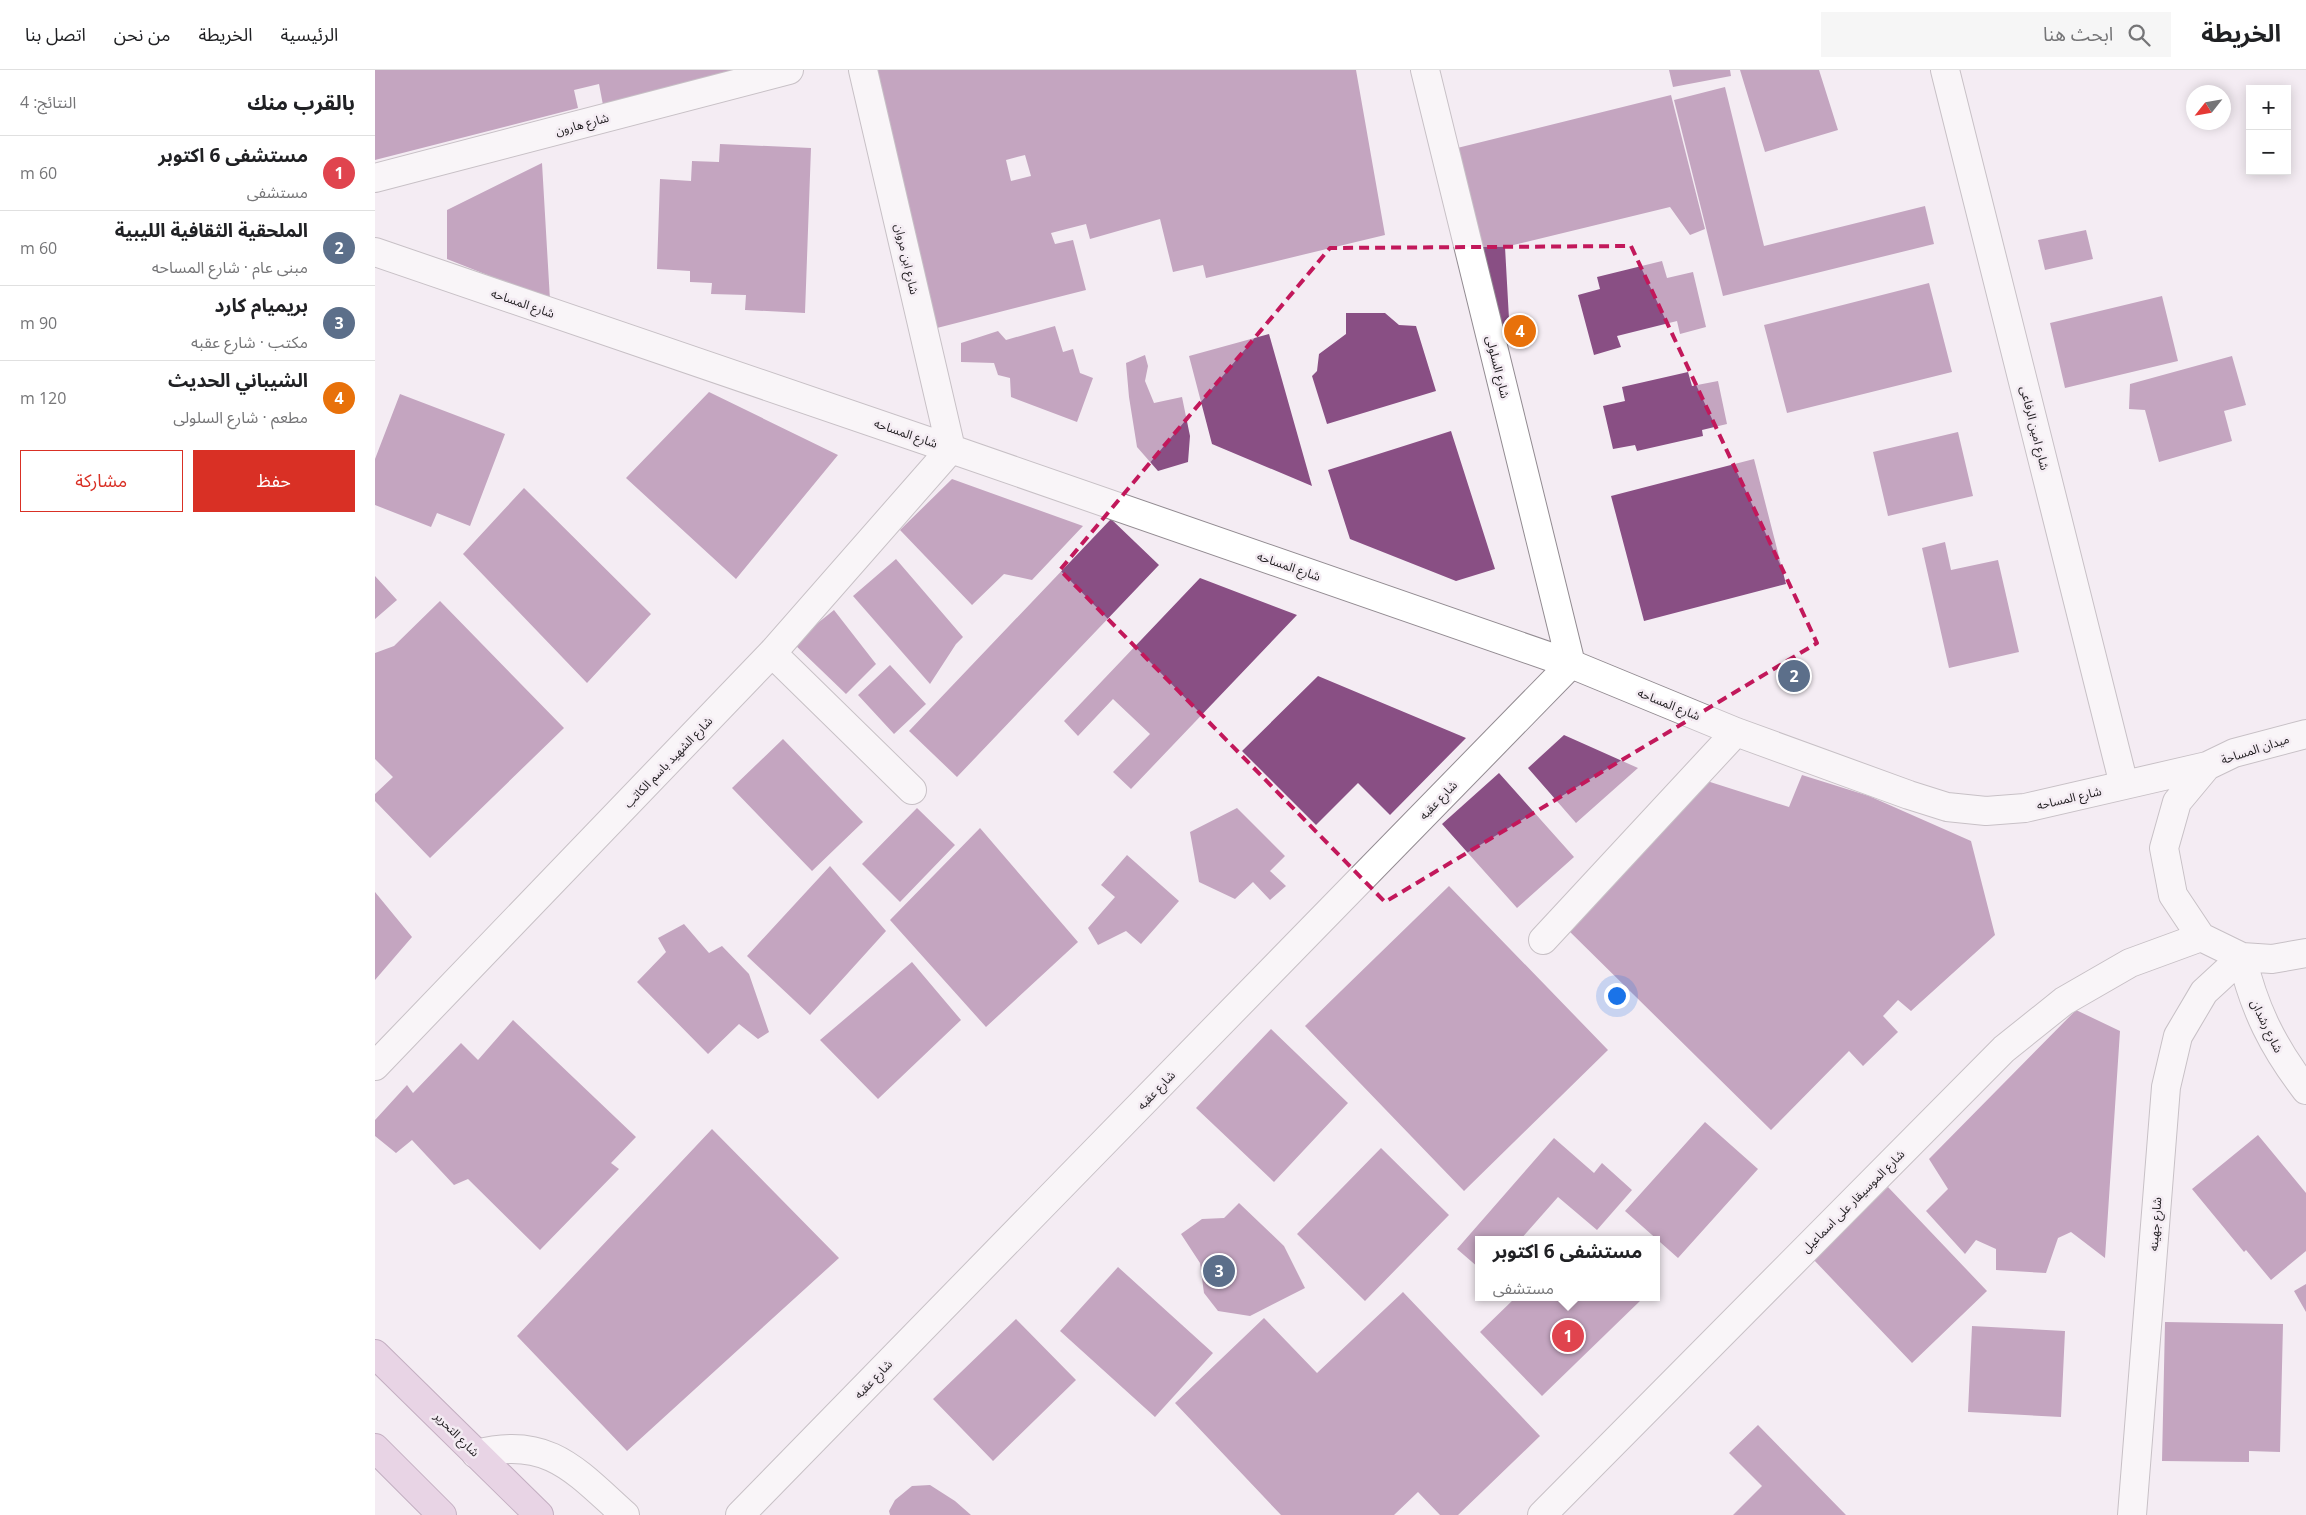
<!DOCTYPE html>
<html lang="ar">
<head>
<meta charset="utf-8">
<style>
  :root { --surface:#fff; --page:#f6f6f6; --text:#202124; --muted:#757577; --line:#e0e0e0; --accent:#d93025 }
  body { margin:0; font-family:"Open Sans","Noto Sans Arabic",sans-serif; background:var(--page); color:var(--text); direction:rtl }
  .controls { position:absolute; right:15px; top:15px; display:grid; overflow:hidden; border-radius:0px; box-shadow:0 2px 12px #0003 }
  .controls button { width:45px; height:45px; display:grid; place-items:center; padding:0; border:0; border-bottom:1px solid var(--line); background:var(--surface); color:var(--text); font:25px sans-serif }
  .compass { position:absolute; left:1811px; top:15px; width:45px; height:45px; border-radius:50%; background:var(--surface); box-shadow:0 2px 12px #0003; rotate:239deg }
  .you { position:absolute; left:1241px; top:925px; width:18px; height:18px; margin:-12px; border:4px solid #fff; border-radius:50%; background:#1a73e8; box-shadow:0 0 0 8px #1a73e833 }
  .badge { display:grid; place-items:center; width:32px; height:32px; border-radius:50%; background:var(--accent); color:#fff; font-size:16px; font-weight:700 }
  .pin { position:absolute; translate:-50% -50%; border:2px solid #fff; box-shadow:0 1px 5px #0006 }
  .popup { position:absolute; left:1100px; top:1166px; width:185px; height:65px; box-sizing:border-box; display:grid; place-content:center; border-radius:0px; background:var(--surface); filter:drop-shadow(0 1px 4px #0005); font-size:16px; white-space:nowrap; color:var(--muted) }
  .popup b { font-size:19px; color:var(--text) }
  .popup::after { content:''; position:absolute; left:50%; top:100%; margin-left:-10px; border:10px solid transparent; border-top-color:var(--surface) }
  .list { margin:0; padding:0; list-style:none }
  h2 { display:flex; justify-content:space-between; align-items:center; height:65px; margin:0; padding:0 20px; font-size:21px }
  h2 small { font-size:16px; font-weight:400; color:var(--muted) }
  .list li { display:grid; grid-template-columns:32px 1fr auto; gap:15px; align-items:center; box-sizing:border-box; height:75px; padding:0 20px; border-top:1px solid var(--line) }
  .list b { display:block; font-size:19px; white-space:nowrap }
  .list p { margin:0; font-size:16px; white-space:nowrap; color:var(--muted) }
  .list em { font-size:16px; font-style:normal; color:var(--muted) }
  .actions { display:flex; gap:10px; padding:15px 20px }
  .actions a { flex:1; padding:11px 0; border:1px solid var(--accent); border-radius:0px; text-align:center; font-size:18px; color:var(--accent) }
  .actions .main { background:var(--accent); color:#fff }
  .icon { flex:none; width:28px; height:28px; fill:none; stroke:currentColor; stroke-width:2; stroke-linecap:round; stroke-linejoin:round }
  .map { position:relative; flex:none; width:1931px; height:1445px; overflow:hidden; direction:ltr }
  header { display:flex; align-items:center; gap:30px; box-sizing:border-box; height:70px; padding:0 25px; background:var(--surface); border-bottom:1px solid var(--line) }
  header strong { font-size:24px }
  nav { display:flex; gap:28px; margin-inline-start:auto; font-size:18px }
  .search { width:350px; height:45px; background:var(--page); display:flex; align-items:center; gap:12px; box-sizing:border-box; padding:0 18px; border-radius:0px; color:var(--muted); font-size:19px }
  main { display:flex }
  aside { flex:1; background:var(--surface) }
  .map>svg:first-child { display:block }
</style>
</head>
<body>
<header>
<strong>الخريطة</strong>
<div class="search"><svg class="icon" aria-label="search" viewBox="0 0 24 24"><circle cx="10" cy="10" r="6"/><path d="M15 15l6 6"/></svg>ابحث هنا</div>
<nav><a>الرئيسية</a><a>الخريطة</a><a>من نحن</a><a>اتصل بنا</a></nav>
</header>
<main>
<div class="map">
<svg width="1931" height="1445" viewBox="0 0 1931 1445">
  <rect width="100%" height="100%" fill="#f4ecf3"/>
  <path fill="#894f84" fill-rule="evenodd" d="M0,0h369l-141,35 -4,-21 -25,6 4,18 -203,52z
    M496,0h485l29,165 -179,43 -3,-13 -30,7 -13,-53 -70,20 -4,-15 -35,9 4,11 18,-4 13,50 -149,38zM650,85l6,21 -20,5 -5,-21z
    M1294,0h61l1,6 -58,11z
    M1365,0h79l19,60 -73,22z
    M1350,17l39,159 161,-40 9,38 -211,52 -49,-196z
    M1296,25l34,134 -15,6 -20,-28 -165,40 4,72 -15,14 -45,-183z
    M345,74l91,4 -6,165 -60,-3 1,-15 -35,-1 1,-11 -22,-1v-11l-33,-2 3,-90 31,2 1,-20 27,1z
    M167,93l8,137 -103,-41v-49z
    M1711,160l7,29 -48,11 -7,-30z
    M1287,191l5,17 26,-6 13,55 -26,7 -3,-13 -60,15 4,11 -27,8 -16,-60 22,-6 -3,-12z
    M1554,213l23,89 -165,41 -23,-88z
    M1787,226l16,65 -113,27 -15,-65z
    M971,243h39l14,12 17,1 20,65 -109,33 -15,-48 5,-5 2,-17 27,-20z
    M680,256l8,26 10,-3 7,24 13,5 -16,44 -66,-25 -1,-19 -12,-3 -4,-12 -33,-1v-19l37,-12 8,9z
    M894,264l43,152 -100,-42 -23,-88z
    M770,285l3,11 -3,15 9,22 28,-6 8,39 -2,26 -30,9 -21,-24 -8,-50 -3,-34z
    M1857,286l14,49 -22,6 8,30 -73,21 -14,-52 -16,-1 1,-25z
    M1313,302l4,14 26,-5 9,43 -25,6 1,6 -66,15 -2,-6 -22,4 -10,-43 22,-5 -3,-14z
    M334,322l129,63 -102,124 -110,-101z
    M25,324l105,40 -35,92 -33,-13 -6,14 -56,-22v-46z
    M1076,361l44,138 -39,12 -106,-42 -22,-69z
    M1583,362l15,64 -85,20 -15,-64z
    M1379,389l32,125 -142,37 -33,-125z
    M577,409l131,47 -51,54 -28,-6 -32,31 -72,-75z
    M149,418l127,126 -64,69 -124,-129z
    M736,449l48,46 -202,212 -48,-46z
    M1570,472l6,28 47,-10 21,92 -70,16 -27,-120z
    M521,489l67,78 -7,7 -26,40 -77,-88z
    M0,506l22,24 -22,19z
    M825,508l97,37 -166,174 -18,-17 37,-38 -37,-35 -35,37 -14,-15z
    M65,531l124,127 -134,130 -55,-57v-7l18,-17 -18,-18v-106l19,-7z
    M459,540l42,54 -30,30 -53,-51z
    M515,595l36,39 -32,30 -36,-39z
    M943,606l148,62 -76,77 -32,-32 -42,42 -74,-74z
    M1189,665l74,33 -62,55 -48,-55z
    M408,669l80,83 -51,49 -80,-83z
    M1124,703l75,84 -57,51 -75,-84z
    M1427,705l67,21 102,45 24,94 -84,76 -13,-11 -15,16 15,16 -35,34 -14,-15 -78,79 -207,-204 143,-145 82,26z
    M542,738l38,37 -55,57 -38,-38z
    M862,738l48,48 -15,15 16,15 -16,14 -17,-18 -18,17 -36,-17 -9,-50z
    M605,758l98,114 -92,85 -96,-107z
    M752,785l52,46 -38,43 -15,-13 -28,14 -10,-17 27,-31 -14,-12z
    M455,796l56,65 -76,84 -63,-59z
    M1074,816l159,164 -144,141 -159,-165z
    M0,822l37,45 -37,43z
    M309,854l25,29 13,-7 27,28 20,58 -11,7 -19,-15 -31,30 -71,-72 29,-30 -8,-14z
    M537,892l49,58 -83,79 -58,-59z
    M1701,940l44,21 -15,227 -34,-26 -13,6 -12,35 -50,-3v-21l-20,-9 -11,14 -39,-43 22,-22 -19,-30z
    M138,950l123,117 -25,26 8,6 -79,81 -72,-71 -14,6 -42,-45 -16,13 -21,-17v-16l32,-35 6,8 48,-50 17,17z
    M896,959l77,74 -74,79 -78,-74z
    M1330,1052l53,47 -80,89 -53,-47z
    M337,1059l127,129 -212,193 -110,-115z
    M1883,1065l48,58v58l-35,29 -25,-30 -2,2 -52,-63z
    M1179,1068l40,35 8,-10 30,27 -35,40 -39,-33 -38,43h-41v28l-22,-19z
    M1006,1078l68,67 -84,86 -68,-67z
    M1513,1117l99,104 -75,72 -99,-104z
    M864,1133l45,43 21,42 -55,28 -32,-5 -14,-18 -4,-30 -19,-29 21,-15 22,-1z
    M743,1197l95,86 -58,64 -95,-86z
    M1931,1214v28l-12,-21z
    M1028,1222l137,144 -82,79h-18l-22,-23 -24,23h-113l-106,-112 89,-85 53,55z
    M1141,1227h122l3,3 -99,96 -62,-64z
    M641,1249l60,61 -83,81 -60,-62z
    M1790,1252l118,2 -3,128 -31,-1v11l-87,-1z
    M1597,1256l93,5 -4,86 -93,-5z
    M1383,1355l88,90h-113l29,-29 -33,-33z
    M555,1415l25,16 16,14h-81l-1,-4 6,-11 17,-14z"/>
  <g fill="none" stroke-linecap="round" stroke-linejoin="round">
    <defs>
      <path id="street" d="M1570,0l179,715
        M0,108l414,-108
        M0,182l576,197 620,215 165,68 173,63 38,12 39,4 39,-3 182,-42
        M397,583l140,137
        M1931,664l-72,19 -27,13 -30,36 -13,46 9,47 28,42 41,20 30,2 34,-6
        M1168,870l193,-208
        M0,996l397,-413 179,-204 -88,-379
        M101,1384c72,-19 100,17 149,61
        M365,1445l831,-851 -146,-594
        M1167,1445l462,-466 60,-48 66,-38 71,-26
        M1757,1445l34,-428 12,-51 26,-44 38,-35c12,52 31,90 64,133"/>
      <path id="primary" d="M0,1284l164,161
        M0,1378l67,67"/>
    </defs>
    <use href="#street" stroke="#928b91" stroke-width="30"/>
    <use href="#primary" stroke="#886285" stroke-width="30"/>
    <use href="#street" stroke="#fff" stroke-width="28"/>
    <use href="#primary" stroke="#d9b7d6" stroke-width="28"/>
  </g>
  <path d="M0 0H1931V1445H0ZM1256,176l186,397 -432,259 -325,-332 270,-322z" fill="#f4ecf3" fill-opacity=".55" fill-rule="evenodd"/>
  <path fill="none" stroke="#c2185b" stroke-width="4" stroke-dasharray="10 6" stroke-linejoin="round" d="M1256,176l186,397 -432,259 -325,-332 270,-322z"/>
  <g text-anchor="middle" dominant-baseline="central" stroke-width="5" stroke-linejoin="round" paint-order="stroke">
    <g font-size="12" fill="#201d20" stroke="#f4ecf3">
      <text transform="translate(207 54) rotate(-15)">شارع هارون</text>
      <text transform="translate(532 189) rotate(77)">شارع ابن مروان</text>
      <text transform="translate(148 233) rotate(19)">شارع المساحه</text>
      <text transform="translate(1123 297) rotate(76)">شارع السلولى</text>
      <text transform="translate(1660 358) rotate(76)">شارع امين الرفاعى</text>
      <text transform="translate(531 363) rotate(19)">شارع المساحه</text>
      <text transform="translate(914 496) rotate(19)">شارع المساحه</text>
      <text transform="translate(1294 634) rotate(22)">شارع المساحه</text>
      <text transform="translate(1880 679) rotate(-18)">ميدان المساحة</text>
      <text transform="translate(293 692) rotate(-46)">شارع الشهيد باسم الكاتب</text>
      <text transform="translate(1694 728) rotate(-13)">شارع المساحه</text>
      <text transform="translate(1063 730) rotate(-46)">شارع عقبه</text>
      <text transform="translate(1892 956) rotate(64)">شارع رشدان</text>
      <text transform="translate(781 1020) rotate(-46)">شارع عقبه</text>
      <text transform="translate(1478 1131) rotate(-45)">شارع الموسيقار على اسماعيل</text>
      <text transform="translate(1780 1154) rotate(-86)">شارع جهينه</text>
      <text transform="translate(498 1309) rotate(-46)">شارع عقبه</text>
      <text transform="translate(82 1364) rotate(45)">شارع التحرير</text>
    </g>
  </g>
</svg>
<div class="controls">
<button>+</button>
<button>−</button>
</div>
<svg class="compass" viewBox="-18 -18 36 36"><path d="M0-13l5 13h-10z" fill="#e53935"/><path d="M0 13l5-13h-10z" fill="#757577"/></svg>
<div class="you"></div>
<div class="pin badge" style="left:1193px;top:1266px;background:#e0444e">1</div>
<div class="popup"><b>مستشفى 6 اكتوبر</b>مستشفى</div>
<div class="pin badge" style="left:1419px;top:606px;background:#5c6f8a">2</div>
<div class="pin badge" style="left:844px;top:1201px;background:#5c6f8a">3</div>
<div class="pin badge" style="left:1145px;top:261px;background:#e8710a">4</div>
</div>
<aside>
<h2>بالقرب منك<small>النتائج: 4</small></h2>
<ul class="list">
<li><span class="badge" style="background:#e0444e">1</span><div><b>مستشفى 6 اكتوبر</b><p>مستشفى</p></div><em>60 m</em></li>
<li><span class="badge" style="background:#5c6f8a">2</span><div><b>الملحقية الثقافية الليبية</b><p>مبنى عام · شارع المساحه</p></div><em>60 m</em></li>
<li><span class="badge" style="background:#5c6f8a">3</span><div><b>بريميام كارد</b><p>مكتب · شارع عقبه</p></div><em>90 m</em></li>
<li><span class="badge" style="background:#e8710a">4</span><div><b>الشيباني الحديث</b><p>مطعم · شارع السلولى</p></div><em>120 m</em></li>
</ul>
<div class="actions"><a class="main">حفظ</a><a>مشاركة</a></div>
</aside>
</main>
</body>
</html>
